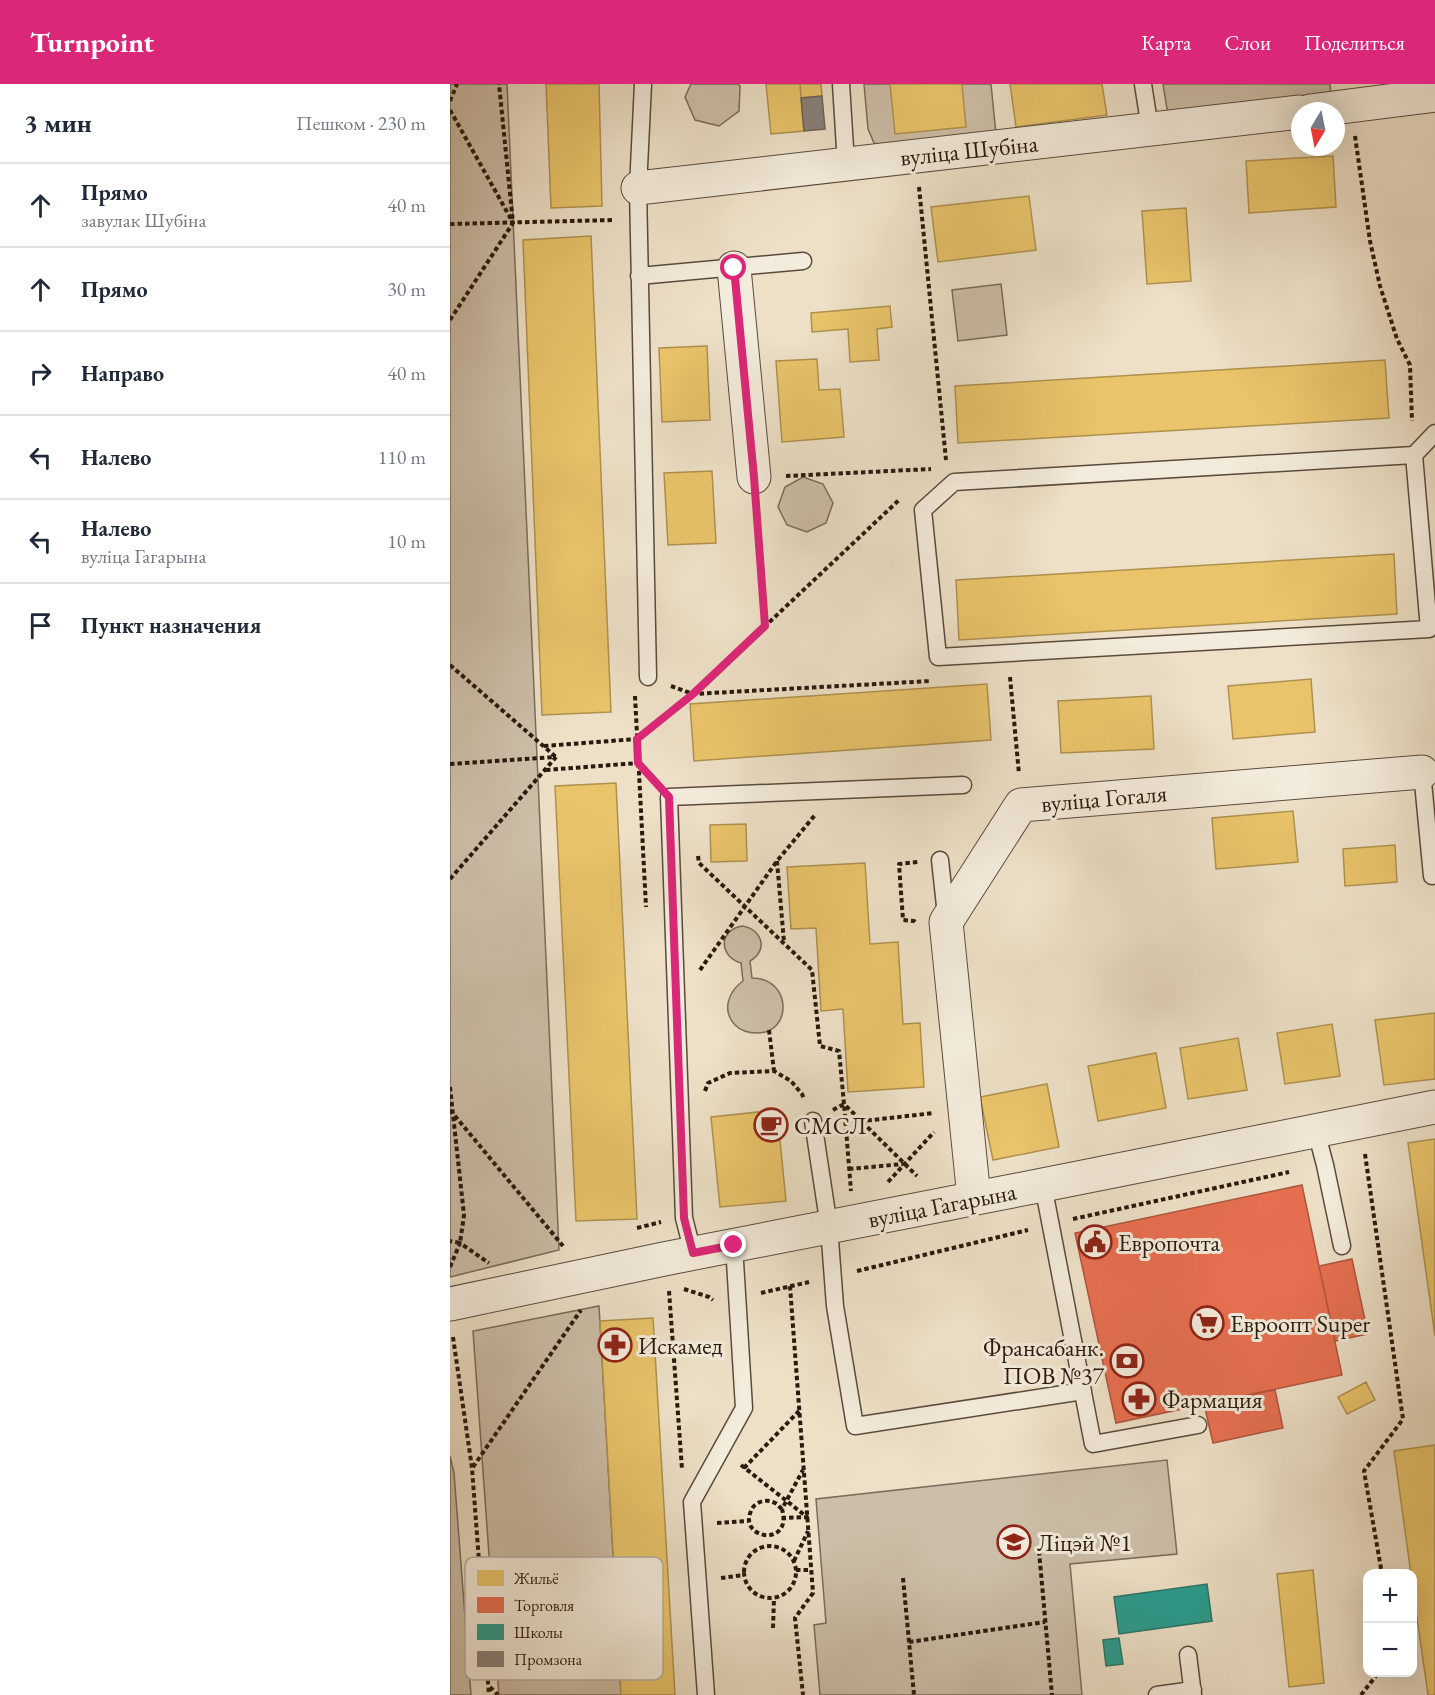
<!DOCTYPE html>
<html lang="ru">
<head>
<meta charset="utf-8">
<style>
  :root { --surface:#fff; --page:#f2f2f3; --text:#1f2937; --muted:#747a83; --line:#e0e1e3; --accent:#db2777 }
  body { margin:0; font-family:"EB Garamond",serif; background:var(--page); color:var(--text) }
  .controls { position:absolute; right:18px; bottom:18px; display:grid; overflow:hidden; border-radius:12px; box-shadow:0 6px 24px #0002 }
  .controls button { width:54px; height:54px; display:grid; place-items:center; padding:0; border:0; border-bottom:2px solid var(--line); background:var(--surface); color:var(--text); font:30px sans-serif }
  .compass { position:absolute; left:841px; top:18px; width:54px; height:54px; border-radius:50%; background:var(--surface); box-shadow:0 6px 24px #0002; rotate:190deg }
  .stop { position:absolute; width:18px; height:18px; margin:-14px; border:4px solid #db2777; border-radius:50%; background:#fff }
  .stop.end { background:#db2777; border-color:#fff; box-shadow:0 2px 6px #0008 }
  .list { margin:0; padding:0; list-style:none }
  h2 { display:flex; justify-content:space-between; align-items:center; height:78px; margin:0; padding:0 24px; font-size:26px }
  h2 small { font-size:20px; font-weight:400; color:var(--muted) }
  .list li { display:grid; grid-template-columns:39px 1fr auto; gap:18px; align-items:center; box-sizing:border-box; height:84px; padding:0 24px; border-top:2px solid var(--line) }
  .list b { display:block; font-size:22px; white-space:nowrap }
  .list p { margin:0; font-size:20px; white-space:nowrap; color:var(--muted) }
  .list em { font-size:20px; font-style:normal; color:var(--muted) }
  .icon { flex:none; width:33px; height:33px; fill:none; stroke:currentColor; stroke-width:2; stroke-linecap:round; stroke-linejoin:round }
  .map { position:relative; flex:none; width:985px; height:1611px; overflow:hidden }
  header { display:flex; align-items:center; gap:36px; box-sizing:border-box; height:84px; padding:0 30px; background:var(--accent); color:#fff }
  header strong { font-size:28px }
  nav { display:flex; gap:33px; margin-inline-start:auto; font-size:21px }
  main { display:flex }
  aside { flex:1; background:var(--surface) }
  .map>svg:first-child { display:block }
</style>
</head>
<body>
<header>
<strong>Turnpoint</strong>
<nav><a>Карта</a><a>Слои</a><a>Поделиться</a></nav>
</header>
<main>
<aside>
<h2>3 мин<small>Пешком · 230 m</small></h2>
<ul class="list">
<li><svg class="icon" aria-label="ahead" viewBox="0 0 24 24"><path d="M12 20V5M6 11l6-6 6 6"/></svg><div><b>Прямо</b><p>завулак Шубіна</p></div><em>40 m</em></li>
<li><svg class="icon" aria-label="ahead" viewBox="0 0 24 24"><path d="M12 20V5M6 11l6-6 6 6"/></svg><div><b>Прямо</b></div><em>30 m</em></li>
<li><svg class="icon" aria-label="right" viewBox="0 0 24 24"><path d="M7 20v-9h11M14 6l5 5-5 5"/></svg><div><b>Направо</b></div><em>40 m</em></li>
<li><svg class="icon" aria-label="left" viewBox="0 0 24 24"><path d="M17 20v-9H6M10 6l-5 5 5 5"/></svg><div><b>Налево</b></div><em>110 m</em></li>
<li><svg class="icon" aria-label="left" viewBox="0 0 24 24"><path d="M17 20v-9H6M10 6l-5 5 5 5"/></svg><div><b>Налево</b><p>вуліца Гагарына</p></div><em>10 m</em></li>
<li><svg class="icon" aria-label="arrive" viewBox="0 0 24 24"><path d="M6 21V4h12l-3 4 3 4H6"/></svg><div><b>Пункт назначения</b></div></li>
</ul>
</aside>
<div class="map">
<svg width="985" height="1611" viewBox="0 0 985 1611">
  <rect width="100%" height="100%" fill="#ede0c7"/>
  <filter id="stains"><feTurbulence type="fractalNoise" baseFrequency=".00333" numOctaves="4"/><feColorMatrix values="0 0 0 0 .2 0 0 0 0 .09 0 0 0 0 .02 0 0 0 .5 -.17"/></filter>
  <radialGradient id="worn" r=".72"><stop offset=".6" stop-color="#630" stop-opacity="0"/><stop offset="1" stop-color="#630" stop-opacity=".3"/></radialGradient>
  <path fill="#ccbea8" stroke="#7a6c5b" stroke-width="1.5" d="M0,0h57l52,1166 -109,27z
    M241,0h47l2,2 -1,25 -20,15 -24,-6 -10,-23z
    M414,0h127l5,50 -111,15 -11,-6 -6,-14z
    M713,0h167l1,11 -163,20z
    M551,200l6,51 -49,6 -6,-51z
    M353,393l20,7 10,19 -7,20 -19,9 -20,-7 -9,-18 7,-20z
    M293,842c20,4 25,25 7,35l2,17c40,0 41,55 5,55 -8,0 -16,-2 -22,-8 -14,-15 -6,-34 8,-44l-2,-18c-23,-7 -22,-34 2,-37z
    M149,1222l22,389h-122l-26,-364z
    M0,1372l4,17 17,222h-21z
    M717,1376l10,94 -107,10 12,131h-262l-6,-70 12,-2 -10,-124z"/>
  <path fill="#e9c46a" stroke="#af914e" stroke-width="1.5" d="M96,0h53l3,122 -51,2z
    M316,0h34l4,47 -33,3z
    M350,0h21l1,12 -21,2z
    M440,0h72l4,43 -71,7z
    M560,0h92l5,31 -91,12z
    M883,72l3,51 -87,6 -3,-52z
    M579,112l7,54 -98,12 -7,-55z
    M736,124l5,73 -44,3 -5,-73z
    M141,152l20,476 -69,3 -19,-475z
    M440,222l2,21 -15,2 2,31 -29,2 -2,-33 -36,3 -1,-19z
    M257,262l3,74 -48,2 -3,-74z
    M367,275l2,31 21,-1 4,48 -62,5 -6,-81z
    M935,276l4,58 -431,25 -3,-57z
    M262,387l4,72 -48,2 -4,-72z
    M944,470l3,60 -438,26 -3,-60z
    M861,595l4,53 -82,7 -5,-53z
    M537,600l4,56 -297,21 -4,-57z
    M701,612l3,53 -93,4 -3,-52z
    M166,699l21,436 -61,2 -21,-435z
    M843,727l5,51 -82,7 -4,-51z
    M296,740l1,37 -36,1 -1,-37z
    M945,761l2,37 -52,4 -2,-37z
    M415,779l5,81 28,-2 5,82 17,-1 4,64 -76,5 -5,-83 -22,2 -5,-83 -25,1 -4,-62z
    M985,929v66l-51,6 -9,-65z
    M882,940l8,52 -55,8 -8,-51z
    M788,954l9,52 -59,9 -8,-51z
    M706,969l10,55 -68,13 -10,-55z
    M597,1000l12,63 -66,13 -13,-63z
    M327,1026l9,91 -66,6 -9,-90z
    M985,1055v197l-27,-193z
    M203,1234l22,377h-54l-21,-374z
    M916,1298l9,18 -28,14 -9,-17z
    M985,1361v250h-7l-16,-112v-9h-1l-17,-123z
    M863,1486l11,113 -35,4 -12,-113z"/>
  <path fill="#e76f51" stroke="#ae553d" stroke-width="1.5" d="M852,1101l40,190 -226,48 -41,-190z
    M902,1175l16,75 -33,7 -16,-75z
    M825,1306l8,38 -70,15 -9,-39z"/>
  <path fill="#2a9d8f" stroke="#2a7568" stroke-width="1.5" d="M757,1500l5,37 -93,13 -5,-37z
    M669,1554l4,26 -17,2 -3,-26z"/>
  <path fill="#8a817c" stroke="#6d625b" stroke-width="1.5" d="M372,12l3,33 -21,2 -3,-33z"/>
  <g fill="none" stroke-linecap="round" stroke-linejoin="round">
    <defs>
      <path id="lane" d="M193,0l-5,104 10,489
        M391,0l5,80
        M693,0l7,45
        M189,192l164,-15
        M964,371l15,174 -491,28 -15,-147 31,-28 460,-27 21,-22
        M972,688l10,104
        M490,776l6,55
        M363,1037l16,106 6,79 20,120 228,-35
        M866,1047l9,34 17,81
        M593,1101l50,259 105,-19
        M243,1169l-9,-35 -15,-421 294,-12
        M738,1571l5,40
        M256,1611l-14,-193 52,-94 -10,-163
        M707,1611l36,-5"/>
      <path id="street" d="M860,27l125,-16
        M188,104l662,-76
        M284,184l20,209
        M524,1114l-28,-276 75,-117 401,-33
        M0,1220l214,-45 379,-74 392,-78"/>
    </defs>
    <use href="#lane" stroke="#5a4b3c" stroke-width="19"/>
    <use href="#street" stroke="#5a4b3c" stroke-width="35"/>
    <path stroke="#29190e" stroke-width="4" stroke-dasharray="4.5 3" stroke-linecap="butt" d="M0,17l7,-17
      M0,26l61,109
      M905,52l15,105 10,45 17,53 13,26 2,56
      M469,103l27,273
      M0,140l163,-4v1
      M0,236l63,-97 -14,-139
      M336,392l145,-7
      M306,423l9,118
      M0,581l106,92
      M560,593l9,97
      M221,602l22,8 238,-13
      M185,612l11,211
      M94,662l93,-7 56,-45 206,-194
      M188,679l14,16
      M0,680l106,-7
      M96,686l92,-7
      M248,772l1,7 113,107 8,76 19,5 5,53 73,72
      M327,777l7,81
      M0,795l106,-122
      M465,838l-1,-1 -11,-1 -4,-56 19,-2
      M250,886l77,-109 38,-46
      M319,946l5,41
      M0,1003l14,128 -4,28 -10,-2
      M255,1007l3,-8 22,-10 44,-2 17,10 11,13 2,5
      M0,1026l113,136
      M383,1026l11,-6 7,87
      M395,1039l89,-10
      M915,1070l38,265 -39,52 18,103
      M399,1085l54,-5
      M438,1098l46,-50
      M623,1135l216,-47
      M187,1144l24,-6
      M0,1183l10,-24 29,20
      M407,1187l171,-41
      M340,1202l23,307 -18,25 8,77
      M234,1205l25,8 4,3
      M219,1207l13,178
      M311,1209l48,-11
      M3,1253l19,131 17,227
      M291,1381l66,52 -23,1
      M23,1383l108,-157
      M294,1384l55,-57
      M332,1425c-3,-2 -4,-5 -7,-6 -9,-5 -21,-1 -24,8 -13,28 42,37 31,-2l21,-39
      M267,1439l32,-2
      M294 1488a26 26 0 1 1 52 0a26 26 0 1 1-52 0Z
      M589,1467l13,144
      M344,1477l14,-30
      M346,1486h15
      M271,1494l23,-3
      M453,1494l11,117
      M323,1544l1,-30
      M459,1558l136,-20
      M40,1603l8,8
      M911,1611l18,-23"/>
    <use href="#lane" stroke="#f3ebdb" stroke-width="16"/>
    <use href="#street" stroke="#f3ebdb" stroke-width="33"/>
  </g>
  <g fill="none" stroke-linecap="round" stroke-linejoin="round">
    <path stroke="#db2777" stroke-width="8" d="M284,184l20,209 11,149 -72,68 -56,45 1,24 31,34 15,421 9,35 41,-8"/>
  </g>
  <defs>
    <symbol id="cafe-ring" viewBox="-11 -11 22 22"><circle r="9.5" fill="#f3ebdb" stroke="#8f2418" stroke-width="1.5"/><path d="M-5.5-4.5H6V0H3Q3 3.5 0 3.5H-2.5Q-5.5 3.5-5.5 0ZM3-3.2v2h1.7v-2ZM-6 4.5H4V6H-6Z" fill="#8f2418"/></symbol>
    <symbol id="civic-ring" viewBox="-11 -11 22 22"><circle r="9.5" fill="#f3ebdb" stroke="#8f2418" stroke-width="1.5"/><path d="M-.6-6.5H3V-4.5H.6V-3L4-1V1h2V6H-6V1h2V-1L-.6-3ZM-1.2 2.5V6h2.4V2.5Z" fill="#8f2418"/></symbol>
    <symbol id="supermarket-ring" viewBox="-11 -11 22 22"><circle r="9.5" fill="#f3ebdb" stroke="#8f2418" stroke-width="1.5"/><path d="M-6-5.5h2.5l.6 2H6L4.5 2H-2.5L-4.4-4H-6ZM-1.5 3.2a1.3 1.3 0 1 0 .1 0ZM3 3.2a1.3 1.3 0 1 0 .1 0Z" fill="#8f2418"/></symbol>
    <symbol id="pharmacy-ring" viewBox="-11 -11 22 22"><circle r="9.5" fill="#f3ebdb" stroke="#8f2418" stroke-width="1.5"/><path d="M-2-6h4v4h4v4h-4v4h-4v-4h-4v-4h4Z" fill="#8f2418"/></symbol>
    <symbol id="bank-ring" viewBox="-11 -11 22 22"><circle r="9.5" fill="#f3ebdb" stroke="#8f2418" stroke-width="1.5"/><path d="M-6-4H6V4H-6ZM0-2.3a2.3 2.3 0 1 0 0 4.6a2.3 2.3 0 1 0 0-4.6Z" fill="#8f2418"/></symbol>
    <symbol id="school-ring" viewBox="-11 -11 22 22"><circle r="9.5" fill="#f3ebdb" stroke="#8f2418" stroke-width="1.5"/><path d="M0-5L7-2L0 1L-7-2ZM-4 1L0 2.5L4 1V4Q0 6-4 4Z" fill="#8f2418"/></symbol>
  </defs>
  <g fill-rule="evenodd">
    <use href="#cafe-ring" x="302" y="1022" width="38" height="38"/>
    <use href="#civic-ring" x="626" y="1139" width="38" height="38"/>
    <use href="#supermarket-ring" x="738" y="1220" width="38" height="38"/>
    <use href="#pharmacy-ring" x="146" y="1242" width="38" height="38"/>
    <use href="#bank-ring" x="658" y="1258" width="38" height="38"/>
    <use href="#pharmacy-ring" x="670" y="1296" width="38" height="38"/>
    <use href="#school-ring" x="545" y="1439" width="38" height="38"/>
  </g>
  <g text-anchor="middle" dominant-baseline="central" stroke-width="6" stroke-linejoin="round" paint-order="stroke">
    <g font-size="24" fill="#29190e" stroke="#f3ebdb">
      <text transform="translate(519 66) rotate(-6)">вуліца Шубіна</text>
      <text transform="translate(654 714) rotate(-5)">вуліца Гогаля</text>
      <text transform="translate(492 1121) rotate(-11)">вуліца Гагарына</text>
    </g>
    <g font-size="24" fill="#29190e" stroke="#f3ebdb" text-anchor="start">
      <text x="344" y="1041">СМСЛ</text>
      <text x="668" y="1158">Европочта</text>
      <text x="780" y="1239">Евроопт Super</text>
      <text x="188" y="1261">Искамед</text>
      <text x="654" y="1263" text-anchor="end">Франсабанк.<tspan x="654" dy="28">ПОВ №37</tspan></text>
      <text x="712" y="1315">Фармация</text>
      <text x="587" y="1458">Ліцэй №1</text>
    </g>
  </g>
  <rect x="15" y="1473" width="198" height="123" rx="9" fill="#f3ebdb" stroke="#b6ac9e" stroke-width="1.5"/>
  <rect x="27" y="1486" width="27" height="16" fill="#e9c46a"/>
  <rect x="27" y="1513" width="27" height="16" fill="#e76f51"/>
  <rect x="27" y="1540" width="27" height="16" fill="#2a9d8f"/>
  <rect x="27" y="1567" width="27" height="16" fill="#8a817c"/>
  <g font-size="16" fill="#29190e">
    <text x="64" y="1500">Жильё</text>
    <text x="64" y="1527">Торговля</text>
    <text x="64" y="1554">Школы</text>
    <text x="64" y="1581">Промзона</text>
  </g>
  <rect width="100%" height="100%" filter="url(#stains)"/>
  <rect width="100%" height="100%" fill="url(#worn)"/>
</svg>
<div class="controls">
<button>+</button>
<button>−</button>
</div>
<svg class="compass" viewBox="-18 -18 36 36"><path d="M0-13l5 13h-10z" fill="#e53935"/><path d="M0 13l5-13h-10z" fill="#747a83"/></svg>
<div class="stop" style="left:284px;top:184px"></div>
<div class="stop end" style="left:284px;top:1161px"></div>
</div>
</main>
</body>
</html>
